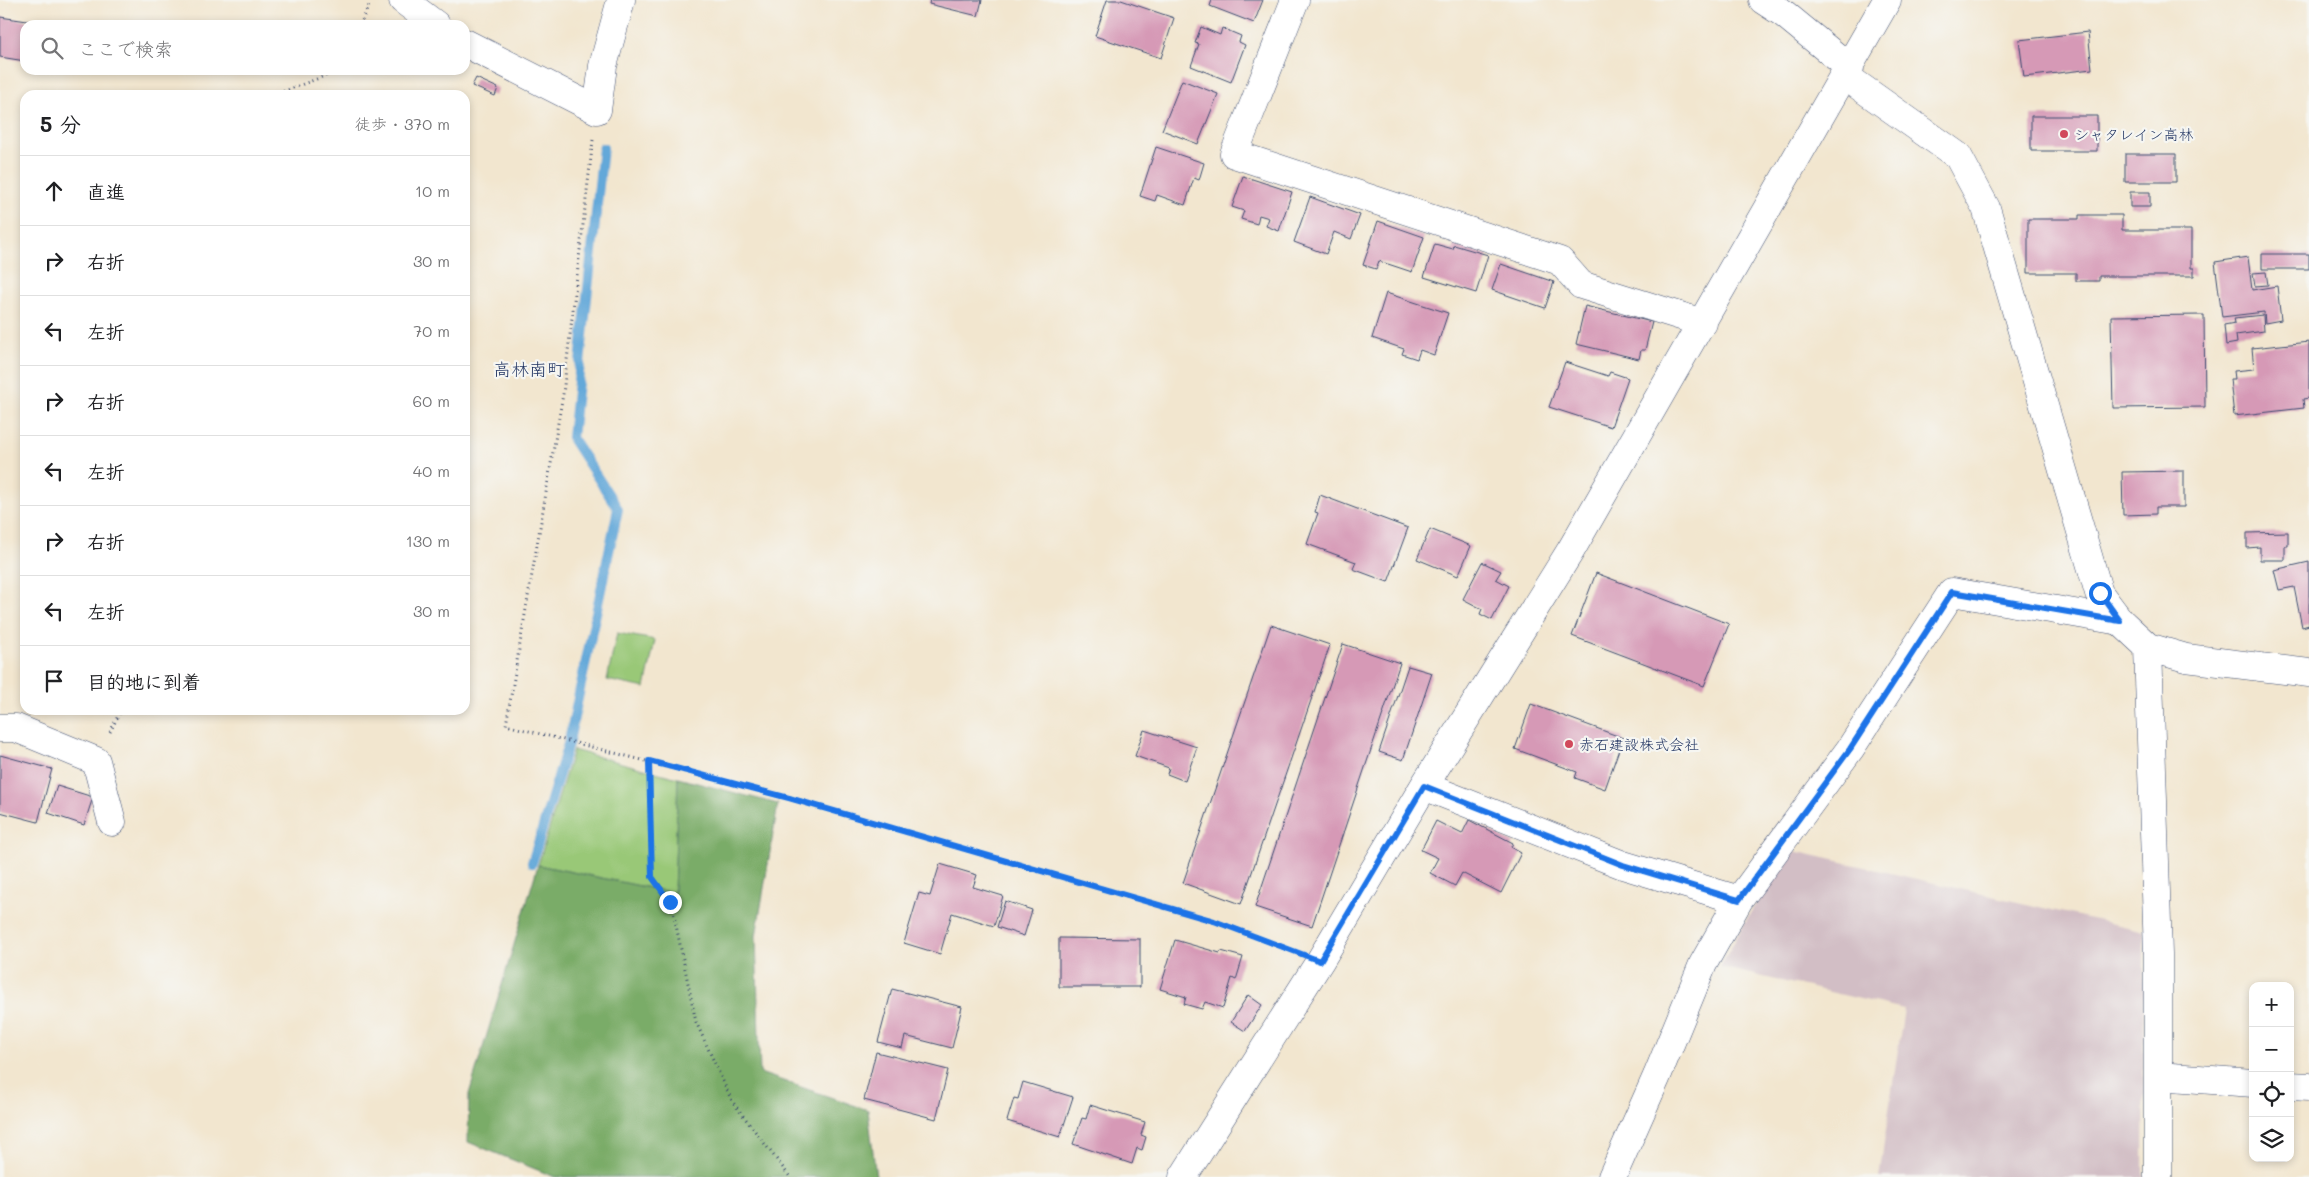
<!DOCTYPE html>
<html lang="ja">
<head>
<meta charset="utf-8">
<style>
  :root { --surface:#fff; --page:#f6f6f6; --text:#202124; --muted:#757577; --line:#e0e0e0 }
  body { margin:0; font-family:Mali,"Klee One",sans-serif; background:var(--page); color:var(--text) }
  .controls { position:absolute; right:15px; bottom:15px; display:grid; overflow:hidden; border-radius:10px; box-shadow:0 2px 8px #0003 }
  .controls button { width:45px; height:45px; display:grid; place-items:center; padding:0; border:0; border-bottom:1px solid var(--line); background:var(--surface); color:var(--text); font:25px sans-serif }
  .stop { position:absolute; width:15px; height:15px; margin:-11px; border:4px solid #1a73e8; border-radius:50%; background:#fff }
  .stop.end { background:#1a73e8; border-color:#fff; box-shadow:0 1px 5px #0008 }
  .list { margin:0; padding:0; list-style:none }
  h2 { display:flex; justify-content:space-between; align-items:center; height:65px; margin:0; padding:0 20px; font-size:21px }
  h2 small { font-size:16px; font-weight:400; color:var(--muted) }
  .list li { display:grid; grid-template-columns:32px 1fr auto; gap:15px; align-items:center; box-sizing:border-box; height:70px; padding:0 20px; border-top:1px solid var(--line) }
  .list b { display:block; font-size:19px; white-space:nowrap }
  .list em { font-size:16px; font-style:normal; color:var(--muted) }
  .icon { flex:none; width:28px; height:28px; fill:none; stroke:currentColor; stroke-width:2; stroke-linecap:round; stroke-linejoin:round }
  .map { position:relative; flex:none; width:2309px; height:1177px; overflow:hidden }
  .search { position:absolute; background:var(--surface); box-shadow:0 2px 8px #0003; left:20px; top:20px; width:450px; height:55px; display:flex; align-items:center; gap:12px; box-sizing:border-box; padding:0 18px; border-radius:15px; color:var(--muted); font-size:19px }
  .panel { position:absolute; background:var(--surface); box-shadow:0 2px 8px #0003; left:20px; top:90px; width:450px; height:625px; border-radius:15px }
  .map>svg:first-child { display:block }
</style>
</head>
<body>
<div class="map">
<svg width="2309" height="1177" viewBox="0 0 2309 1177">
  <rect width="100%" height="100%" fill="#f6f6f2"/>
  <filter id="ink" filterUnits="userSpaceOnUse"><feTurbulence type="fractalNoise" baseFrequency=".02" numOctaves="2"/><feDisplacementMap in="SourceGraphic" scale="10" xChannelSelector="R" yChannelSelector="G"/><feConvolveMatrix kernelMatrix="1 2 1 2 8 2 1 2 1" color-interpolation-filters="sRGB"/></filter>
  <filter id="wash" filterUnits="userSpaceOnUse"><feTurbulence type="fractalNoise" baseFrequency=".0096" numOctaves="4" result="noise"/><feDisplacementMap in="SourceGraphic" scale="20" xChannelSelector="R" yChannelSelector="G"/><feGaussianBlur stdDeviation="1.12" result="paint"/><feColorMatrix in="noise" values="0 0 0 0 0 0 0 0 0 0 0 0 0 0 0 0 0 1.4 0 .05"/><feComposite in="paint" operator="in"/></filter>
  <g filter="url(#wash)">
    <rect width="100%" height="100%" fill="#f2e6cf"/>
    <path fill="#d2bec5" d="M1794,851l350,80 -1,246h-264l25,-168 -184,-42 32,-57z"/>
    <path fill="#99c877" stroke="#5a7c6a" d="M617,633l38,7 -10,48 -38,-8z
      M573,750l105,28 -4,115 -136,-28z"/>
    <path fill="#7aac68" stroke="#4a6e63" d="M678,778l100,26 -22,132 4,137 108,37 8,67h-321l-87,-35 1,-48 69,-229 136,28z"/>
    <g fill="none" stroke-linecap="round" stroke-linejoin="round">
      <path stroke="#63a8d9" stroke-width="10" d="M532,863l37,-122 49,-232 -46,-71 31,-290"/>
    </g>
    <g id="blocks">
      <path fill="#d699b6" d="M930,0h52l-4,16 -49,-12z
        M1107,0h14l53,18 -13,40 -66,-22z
        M1212,0h51l-9,23 -44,-17z
        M0,17l41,6 -1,2h-15v36l-25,-4z
        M1201,27l19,8 2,-7 19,8 -2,6 6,3 -14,37 -40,-16 8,-22 -4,-1z
        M2088,32l4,37 -68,8 -5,-37z
        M476,78l22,10 -3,8 -23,-10z
        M1182,80l36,14 -20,50 -36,-14z
        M2031,116h66v35h-66z
        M1156,147l48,16 -5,17 -5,-2 -9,27 -28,-10 -2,6 -15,-5z
        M2125,154h51v28h-51z
        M1243,176l49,16 -13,39 -13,-5 3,-8 -10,-3 -2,9 -16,-5 3,-8 -12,-4z
        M2130,192h20v15h-20z
        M1310,197l50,18 -9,24 -17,-7 -8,22 -32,-12z
        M2079,215h43v15h69v38h3v8h-95v5h-23v-8h-48v-54h51z
        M1378,221l46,16 -12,35 -33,-11 -3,8 -13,-4z
        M1435,244l18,5 1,-4 34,10 -12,38 -52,-16z
        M2262,254h47v15h-47z
        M2248,257l4,33 25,-4 4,34 -16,3 -1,-11 -42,5 -7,-55z
        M1501,264l53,18 -9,26 -53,-18z
        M2266,272l2,13 -13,1 -2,-13z
        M1386,293l62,20 -14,42 -14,-5 -3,9 -15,-5 2,-5 -32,-11z
        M1585,306l67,16 -7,28h-4l-2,9 -63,-15z
        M2204,315l1,92 -92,1 -2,-92z
        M2263,315l1,16 -28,4 1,8 -11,2 -2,-20 11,-2 -1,-5z
        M2309,342v56l-6,1 1,9 -70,8 -4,-37h5l-1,-8 20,-2 -2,-21z
        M1565,362l43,14 2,-4 18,6 -17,49 -62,-20z
        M2184,471v36h-28v7l-33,1 -1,-43z
        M1320,495l88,33 -20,54 -35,-13 3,-7 -49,-18 11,-31 -3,-1z
        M1430,529l41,17 -13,30 -41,-17z
        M2288,532v14h-3v14h-25v-13l-13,1v-15z
        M1482,562l19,9 -5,8 13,7 -17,34 -12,-6 2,-5 -19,-10z
        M2309,562v63l-7,2 -8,-40 -15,3 -5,-20z
        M1596,573l133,51 -25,62 -132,-50z
        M1271,625l59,20 -89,259 -58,-21z
        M1343,644l57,19 -88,263 -57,-19z
        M1408,666l24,7 -29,87 -24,-8z
        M1531,704l92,34 -18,51 -30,-11 2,-6 -62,-23z
        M1144,730l53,17 -12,34 -18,-7 2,-6 -34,-12z
        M0,755l52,14 -14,53 -38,-10z
        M57,786l36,11 -9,28 -36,-12z
        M1469,820l44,23 -2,4 10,6 -20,40 -39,-20 -7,13 -25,-13 8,-15 -17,-8 15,-29 26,13z
        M940,864l37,11 -4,12 30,9 -9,30 -42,-13 -12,41 -36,-11 15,-50 11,3z
        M1005,901l27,9 -8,26 -27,-9z
        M1059,938l81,1v48h-81z
        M1175,940l45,13 1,-2 22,6 -7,23 -4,-2 -9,30 -18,-6 -3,7 -18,-5 2,-7 -26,-8z
        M892,989l70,18 -10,41 -47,-12 -3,12 -24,-6z
        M1248,995l14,10 -17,26 -14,-9z
        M876,1052l72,18 -12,49 -72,-19z
        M1023,1082l50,15 -13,40 -53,-16 7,-23 4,1z
        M1090,1105l55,17 -4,13 5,2 -4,13 -5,-2 -5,16 -59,-20 9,-26 4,1z"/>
    </g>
  </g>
  <g filter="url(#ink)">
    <use href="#blocks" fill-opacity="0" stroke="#3b4a6f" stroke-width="1"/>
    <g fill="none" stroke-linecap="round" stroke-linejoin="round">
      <defs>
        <path id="street" d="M403,0l33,25
          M1295,0l-61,154 326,107 21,24 122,38
          M1763,0l20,13 67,55
          M465,43l132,67 6,-44 18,-66
          M1845,76l113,80 28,52 113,385 21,28 28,26 38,11 123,15
          M2148,647l10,307v223
          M0,728h16l80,33 16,61
          M1424,786l199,79 116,35
          M2158,1076l95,7
          M2290,1086l19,1
          M1183,1177l137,-216 104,-175 147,-236 316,-550
          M1612,1177l45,-101 46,-112 36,-64 111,-151 102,-157 168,29"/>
      </defs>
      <use href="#street" stroke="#3b4a6f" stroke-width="29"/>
      <path stroke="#3b4a6f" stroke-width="3" stroke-dasharray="1 4" stroke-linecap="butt" d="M360,25l10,-22
        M274,95l56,-21 4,-4
        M593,140l-30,254 -57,331 283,73 425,123 76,29
        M110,732l11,-22
        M649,761l3,116 19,24 25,121 36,79 58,76"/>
      <use href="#street" stroke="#fff" stroke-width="28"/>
    </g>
  </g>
  <g fill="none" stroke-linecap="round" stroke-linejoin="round" filter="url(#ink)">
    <path stroke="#1a73e8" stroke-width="6" d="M670,902l-18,-25 -3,-116 140,37 425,123 106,40 104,-175 199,79 116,35 111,-151 102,-157 168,29 -20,-28"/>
  </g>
  <g fill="#d1495b" stroke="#f6f6f2" stroke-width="2">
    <circle cx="2064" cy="134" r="5"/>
    <circle cx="1569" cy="744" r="5"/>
  </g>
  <g text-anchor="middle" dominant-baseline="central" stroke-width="4.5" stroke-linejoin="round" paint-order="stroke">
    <g font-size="15" fill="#1b2f5e" stroke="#f6f6f2" text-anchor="start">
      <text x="2074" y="134">シャタレイン高林</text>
      <text x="1579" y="744">赤石建設株式会社</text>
    </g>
    <g font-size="18" fill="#1b2f5e" stroke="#f6f6f2">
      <text x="529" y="369">高林南町</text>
    </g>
  </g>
</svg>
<div class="controls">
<button>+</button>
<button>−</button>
<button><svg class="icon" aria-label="locate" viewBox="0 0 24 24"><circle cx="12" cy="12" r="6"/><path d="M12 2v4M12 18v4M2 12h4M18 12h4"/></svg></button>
<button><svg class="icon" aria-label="layers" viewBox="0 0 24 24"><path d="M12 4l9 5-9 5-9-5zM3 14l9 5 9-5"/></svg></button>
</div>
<div class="stop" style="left:2100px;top:593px"></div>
<div class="stop end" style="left:670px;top:902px"></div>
<div class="search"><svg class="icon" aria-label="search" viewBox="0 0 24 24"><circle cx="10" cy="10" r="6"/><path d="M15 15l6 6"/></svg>ここで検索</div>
<section class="panel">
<h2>5 分<small>徒歩 · 370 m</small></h2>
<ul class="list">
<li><svg class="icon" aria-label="ahead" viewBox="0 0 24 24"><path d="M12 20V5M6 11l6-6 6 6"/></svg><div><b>直進</b></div><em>10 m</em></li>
<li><svg class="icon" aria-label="right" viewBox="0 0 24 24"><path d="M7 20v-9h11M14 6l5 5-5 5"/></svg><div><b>右折</b></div><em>30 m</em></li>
<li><svg class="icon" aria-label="left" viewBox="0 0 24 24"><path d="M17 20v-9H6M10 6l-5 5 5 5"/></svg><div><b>左折</b></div><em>70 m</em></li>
<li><svg class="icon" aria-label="right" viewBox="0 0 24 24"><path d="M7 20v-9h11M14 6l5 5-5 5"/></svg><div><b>右折</b></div><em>60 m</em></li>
<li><svg class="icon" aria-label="left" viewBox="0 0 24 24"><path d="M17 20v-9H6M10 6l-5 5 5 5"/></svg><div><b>左折</b></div><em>40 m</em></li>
<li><svg class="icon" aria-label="right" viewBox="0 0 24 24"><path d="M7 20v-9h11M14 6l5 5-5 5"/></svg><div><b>右折</b></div><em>130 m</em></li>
<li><svg class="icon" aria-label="left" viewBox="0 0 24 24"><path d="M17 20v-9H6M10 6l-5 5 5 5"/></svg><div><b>左折</b></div><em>30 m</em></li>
<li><svg class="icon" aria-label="arrive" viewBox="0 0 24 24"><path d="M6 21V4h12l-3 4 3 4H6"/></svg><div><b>目的地に到着</b></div></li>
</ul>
</section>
</div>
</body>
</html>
